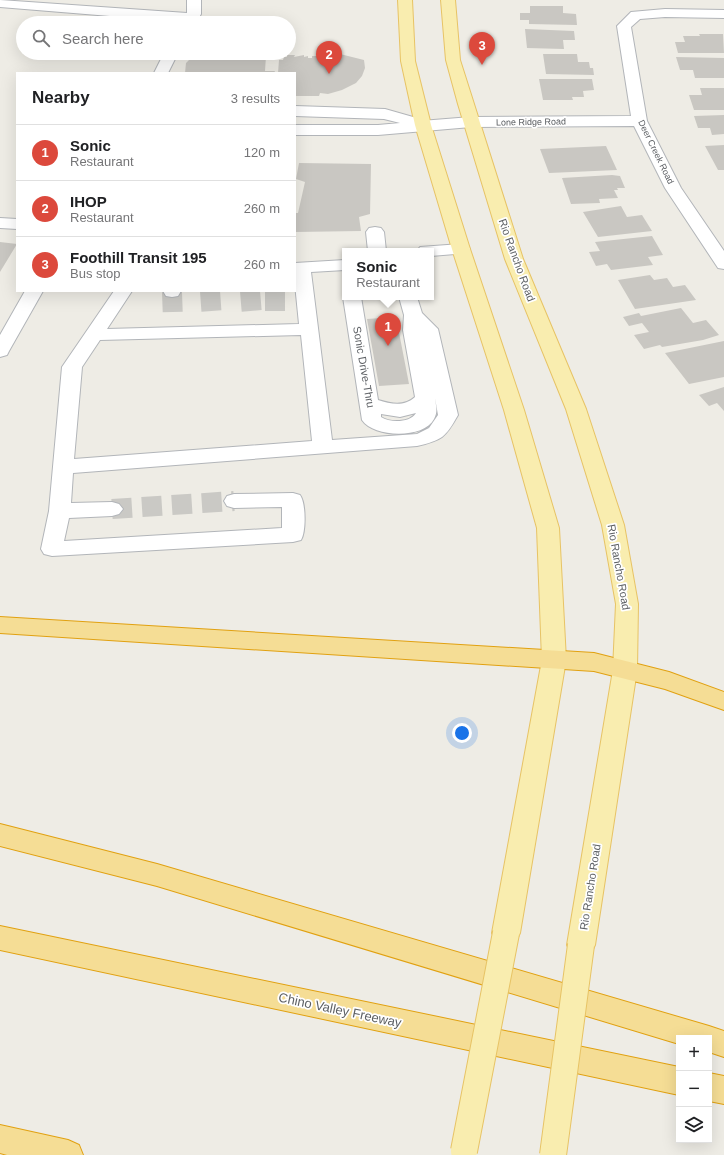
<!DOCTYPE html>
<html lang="en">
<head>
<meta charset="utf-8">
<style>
  :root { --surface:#fff; --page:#f6f6f6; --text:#202124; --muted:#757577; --line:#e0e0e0; --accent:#dc493c }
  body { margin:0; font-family:Arial,sans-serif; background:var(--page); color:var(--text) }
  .controls { position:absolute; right:12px; bottom:12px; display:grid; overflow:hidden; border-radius:0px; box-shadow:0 4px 16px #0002 }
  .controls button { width:36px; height:36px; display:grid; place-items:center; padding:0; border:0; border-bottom:1px solid var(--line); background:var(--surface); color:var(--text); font:20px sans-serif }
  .you { position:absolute; left:462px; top:733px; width:14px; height:14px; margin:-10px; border:3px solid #fff; border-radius:50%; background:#1a73e8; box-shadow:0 0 0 6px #1a73e833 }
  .badge { display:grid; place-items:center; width:26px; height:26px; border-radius:50%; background:var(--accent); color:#fff; font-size:13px; font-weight:700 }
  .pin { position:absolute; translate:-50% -33px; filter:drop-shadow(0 1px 2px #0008) }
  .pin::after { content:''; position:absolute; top:21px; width:14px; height:12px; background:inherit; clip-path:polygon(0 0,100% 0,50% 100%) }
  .popup { position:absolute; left:342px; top:248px; width:92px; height:52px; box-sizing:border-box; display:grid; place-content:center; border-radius:0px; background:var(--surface); filter:drop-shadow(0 1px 3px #0005); font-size:13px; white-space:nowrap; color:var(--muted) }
  .popup b { font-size:15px; color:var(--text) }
  .popup::after { content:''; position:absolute; left:50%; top:100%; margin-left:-8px; border:8px solid transparent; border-top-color:var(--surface) }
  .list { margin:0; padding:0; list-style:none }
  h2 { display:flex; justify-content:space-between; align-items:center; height:52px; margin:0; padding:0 16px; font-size:17px }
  h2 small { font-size:13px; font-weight:400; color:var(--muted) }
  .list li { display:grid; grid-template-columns:26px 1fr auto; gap:12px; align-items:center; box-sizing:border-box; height:56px; padding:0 16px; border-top:1px solid var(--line) }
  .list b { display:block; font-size:15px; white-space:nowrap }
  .list p { margin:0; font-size:13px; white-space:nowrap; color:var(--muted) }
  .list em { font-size:13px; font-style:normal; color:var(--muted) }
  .icon { flex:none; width:22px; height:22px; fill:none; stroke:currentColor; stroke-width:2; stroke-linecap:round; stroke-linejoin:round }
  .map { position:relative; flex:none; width:724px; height:1155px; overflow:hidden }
  .search { position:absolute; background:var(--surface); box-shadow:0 4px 16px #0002; left:16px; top:16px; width:280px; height:44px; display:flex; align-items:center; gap:10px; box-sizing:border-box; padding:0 14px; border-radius:22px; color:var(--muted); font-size:15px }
  .panel { position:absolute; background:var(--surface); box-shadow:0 4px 16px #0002; left:16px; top:72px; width:280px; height:220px; border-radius:0px }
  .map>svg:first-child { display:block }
</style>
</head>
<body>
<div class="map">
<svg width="724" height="1155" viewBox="0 0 724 1155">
  <rect width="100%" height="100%" fill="#eeece5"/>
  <path fill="#c9c7c2" d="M530,6h33v7l13,1 1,11 -48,-1v-4h-9v-7h10z
    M525,29l49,2 1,9h-12l1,9 -37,-1z
    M699,34h24l1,19h-46l-3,-11h10l-2,-6h17z
    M340,54l24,6 1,8 -3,8 -6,7 -14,7 -14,4 -8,-1 -1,3h-24v-23h-17l1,-13h4l1,-3h3v-2h8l-1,2 10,-2v2l4,-1v2h4v-2h18v2h6z
    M543,54h34l1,8h11l1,6h3l1,7 -48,-1z
    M241,56h25l-1,15h10l-1,2h-89l1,-10 3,-3 8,-2h44z
    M676,57l48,1v20h-29l-2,-8h-13z
    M539,79h53l2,11 -11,1 1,6h-12l1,3h-30z
    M700,88h24v22h-30l-5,-15h13z
    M724,115v19l-12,1 -2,-7h-12l-4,-12z
    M724,145v25h-6l-13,-24z
    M606,146l11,24 -68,3 -9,-24z
    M299,163l72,1 -1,50 -11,3 2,14 -66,1v-19h3l7,-31 -9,-3z
    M612,175l8,1 5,12h-8l1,2h-4l4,8 -19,1 1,4 -29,1 -9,-26z
    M621,206l6,11 15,-2 10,16 -54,6 -15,-25z
    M652,236l11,19 -15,2 5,8 -42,5 -4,-6 -11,2 -7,-14 11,-1 -5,-9z
    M0,242l17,2 -17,28z
    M650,275l4,5 13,-2 6,9 12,-2 11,15 -61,9 -17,-29z
    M681,308l12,15 13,-3 13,15 -16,5 -41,7 -2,-2 -16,4 -10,-14 15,-3 -7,-9 -13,3 -6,-9 16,-4 2,3z
    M396,317l13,67 -30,2 -12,-67z
    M724,341v36l-35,7 -24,-31z
    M724,387v24l-7,-8 -8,3 -10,-11z"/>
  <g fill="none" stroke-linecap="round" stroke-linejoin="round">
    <path stroke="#cac9c5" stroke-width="20" stroke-dasharray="20 10" stroke-linecap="butt" d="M210,291l2,28
      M250,291l2,24
      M275,291v24
      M172,292l1,28
      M112,509l122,-8"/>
    <defs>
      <path id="minor" d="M0,0l187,13v-13h14v14l-5,9h-14l1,-1 -183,-15z
        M665,9l59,1v8l-59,-1 -25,2 -9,8 16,94 34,67 43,63v18l-6,-1 -53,-80 -31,-62 -163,1 -93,8h-83v-10h83l22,-2 -16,-4 -89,-3v-10l90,3 35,10 1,2 50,-4 160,-1 -14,-90 14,-14z
        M164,53h14l-10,20h-14z
        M0,218l17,1v10l-17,-1z
        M375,227l6,1 3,4 2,19h-18l-2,-19 3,-4z
        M461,244l6,1 3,4 -3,4 -36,3v-5h-14l3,-4z
        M345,260v10l-34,2 21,168 85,-6 12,-6 9,-13 -3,-17c1,8 3,14 -1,21 -10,20 -60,19 -72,1l-19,-123 2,-3v3h16l17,103c13,4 26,7 37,-3l-12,-67 1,-15 -5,-18h18l5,16 16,16 20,86c-13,23 -16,25 -41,31l-344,27 -2,30 41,-1 7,2 4,5 -4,5 -7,2 -43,2 -5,23 218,-13v-21l-48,1 -7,-2 -3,-5 3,-5 7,-2 59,-1 7,2c6,8 6,37 1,45l-8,2 -241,14 -8,-2 -3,-5 8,-38 13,-144 52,-76h18l-25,38 192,-5 -4,-40v-21zM301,335l11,106 -238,18 8,-92 18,-27zM416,413c-6,10 -26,10 -35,4v-3l19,3z
        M25,291h18l-34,60 -2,4 -7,2v-22z
        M163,291h18l-3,5 -6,1 -6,-1z"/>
      <path id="major" d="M398,0h14l3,61 16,64 39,124 54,161 35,118 7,132 -46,273 -4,8 -10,4 -10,-4 -4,-8 50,-273 -5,-132 -33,-118 -52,-161 -37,-124 -14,-64z
        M441,0h14l5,60 14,44 49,155 63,150 38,116 14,79 -1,66 -42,275 -4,8 -10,4 -10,-4 -4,-8 46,-275 3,-66 -14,-79 -36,-116 -61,-150 -47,-155 -12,-44z"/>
      <path id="highway" d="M0,617l594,36 75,19 55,20v18l-59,-21 -71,-18 -594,-38z
        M0,824l157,40 552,162 15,5v26l-15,-5v-14h-30v6l-522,-158 -157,-40z
        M0,926l679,141v28l-679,-145z
        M709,1073l15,3v28l-15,-3z
        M0,1125l68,15 11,5 4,10h-76l-7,-2z"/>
    </defs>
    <use href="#minor" stroke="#b2b5b9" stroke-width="2"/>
    <use href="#major" stroke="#e7c365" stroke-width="2"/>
    <use href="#highway" stroke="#e1a111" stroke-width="2"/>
    <use href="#minor" fill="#fff" fill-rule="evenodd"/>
    <use href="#major" fill="#f9edaf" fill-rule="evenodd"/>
    <use href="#highway" fill="#f5dd95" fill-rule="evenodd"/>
    <defs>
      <path id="major-bridge" d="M464,1151l42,-218
        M553,1155l28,-210"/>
    </defs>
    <use href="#major-bridge" stroke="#e7c365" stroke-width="28" stroke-linecap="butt"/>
    <use href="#major-bridge" stroke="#f9edaf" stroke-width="26"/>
  </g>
  <g text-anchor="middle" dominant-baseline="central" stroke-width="3.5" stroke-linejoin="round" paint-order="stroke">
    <g font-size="9" fill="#5d6064" stroke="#fff">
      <text transform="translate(531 122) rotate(-1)">Lone Ridge Road</text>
      <text transform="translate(656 152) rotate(64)">Deer Creek Road</text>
    </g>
    <g font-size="11" fill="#5d6064" stroke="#fff">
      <text transform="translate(517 260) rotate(70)">Rio Rancho Road</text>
      <text transform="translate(364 367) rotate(80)">Sonic Drive-Thru</text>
      <text transform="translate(619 567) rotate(80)">Rio Rancho Road</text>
      <text transform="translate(590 887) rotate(-81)">Rio Rancho Road</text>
    </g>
    <g font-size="13" fill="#5d6064" stroke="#fff">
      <text transform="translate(340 1010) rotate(12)">Chino Valley Freeway</text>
    </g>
  </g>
</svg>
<div class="controls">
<button>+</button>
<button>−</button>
<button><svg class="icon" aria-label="layers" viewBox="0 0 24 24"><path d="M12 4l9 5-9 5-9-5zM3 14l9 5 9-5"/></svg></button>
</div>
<div class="you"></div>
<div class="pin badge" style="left:388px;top:346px">1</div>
<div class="popup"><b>Sonic</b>Restaurant</div>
<div class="pin badge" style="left:329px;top:74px">2</div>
<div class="pin badge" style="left:482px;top:65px">3</div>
<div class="search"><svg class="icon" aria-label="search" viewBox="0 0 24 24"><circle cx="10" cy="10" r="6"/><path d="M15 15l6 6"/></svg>Search here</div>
<section class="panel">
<h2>Nearby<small>3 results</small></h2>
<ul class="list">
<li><span class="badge">1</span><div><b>Sonic</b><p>Restaurant</p></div><em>120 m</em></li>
<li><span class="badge">2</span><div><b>IHOP</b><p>Restaurant</p></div><em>260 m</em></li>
<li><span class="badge">3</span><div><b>Foothill Transit 195</b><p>Bus stop</p></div><em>260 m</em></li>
</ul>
</section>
</div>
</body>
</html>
